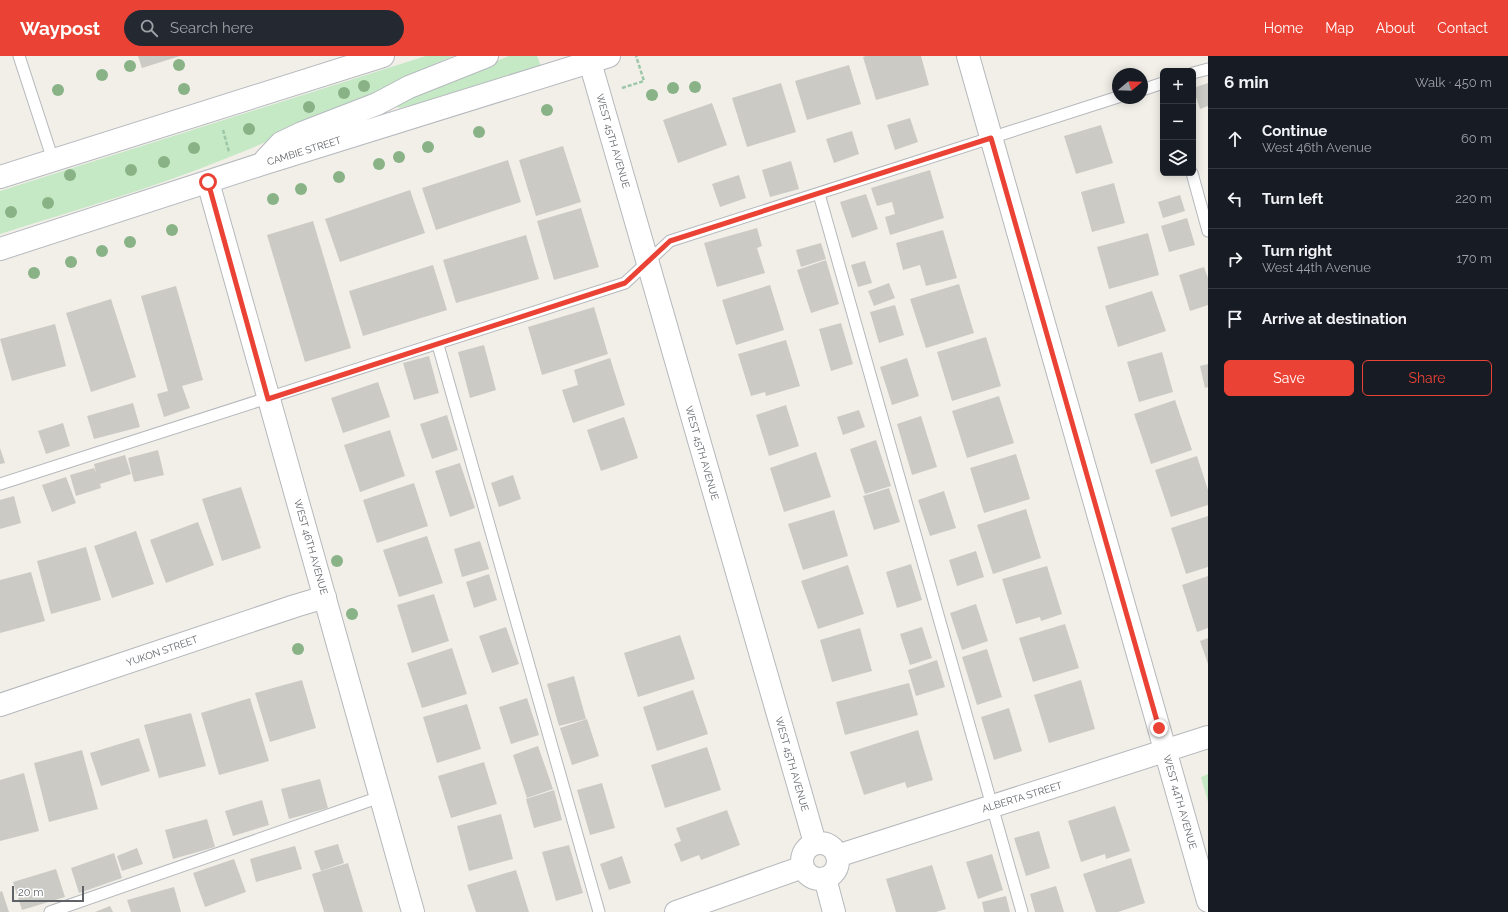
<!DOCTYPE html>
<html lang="en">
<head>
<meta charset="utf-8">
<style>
  :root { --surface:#171b24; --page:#242831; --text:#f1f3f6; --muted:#9ea1a6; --line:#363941; --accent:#ea4335 }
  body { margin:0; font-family:Raleway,sans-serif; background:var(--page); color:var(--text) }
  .controls { position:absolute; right:12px; top:12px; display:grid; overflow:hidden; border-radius:6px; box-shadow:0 2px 10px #0003 }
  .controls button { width:36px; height:36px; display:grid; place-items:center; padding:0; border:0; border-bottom:1px solid var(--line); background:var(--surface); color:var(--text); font:20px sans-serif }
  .compass { position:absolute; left:1112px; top:12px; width:36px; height:36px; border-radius:50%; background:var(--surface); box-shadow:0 2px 10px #0003; rotate:71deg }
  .scale { position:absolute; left:12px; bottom:10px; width:72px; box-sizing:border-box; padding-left:4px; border:2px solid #5f6368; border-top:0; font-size:11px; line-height:14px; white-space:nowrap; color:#5f6368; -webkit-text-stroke:3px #fff; paint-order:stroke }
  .stop { position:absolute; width:12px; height:12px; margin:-9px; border:3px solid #ea4335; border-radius:50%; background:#fff }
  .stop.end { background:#ea4335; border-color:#fff; box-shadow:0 1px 4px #0008 }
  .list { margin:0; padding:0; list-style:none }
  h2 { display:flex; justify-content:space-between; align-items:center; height:52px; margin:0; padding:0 16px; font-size:17px }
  h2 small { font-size:13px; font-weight:400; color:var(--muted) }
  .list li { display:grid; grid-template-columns:26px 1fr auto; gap:12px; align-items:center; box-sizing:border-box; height:60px; padding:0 16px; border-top:1px solid var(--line) }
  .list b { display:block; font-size:15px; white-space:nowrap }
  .list p { margin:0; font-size:13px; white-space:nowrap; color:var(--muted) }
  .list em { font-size:13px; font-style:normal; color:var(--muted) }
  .actions { display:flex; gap:8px; padding:12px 16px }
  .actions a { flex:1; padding:9px 0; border:1px solid var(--accent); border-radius:6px; text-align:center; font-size:14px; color:var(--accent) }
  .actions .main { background:var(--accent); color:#fff }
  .icon { flex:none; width:22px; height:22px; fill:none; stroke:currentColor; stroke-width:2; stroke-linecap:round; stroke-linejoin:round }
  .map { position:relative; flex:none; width:1208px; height:856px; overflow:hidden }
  header { display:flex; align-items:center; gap:24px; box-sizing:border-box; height:56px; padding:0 20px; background:var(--accent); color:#fff }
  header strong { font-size:19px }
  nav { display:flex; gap:22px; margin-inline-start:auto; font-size:14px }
  .search { width:280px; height:36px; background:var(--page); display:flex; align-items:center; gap:10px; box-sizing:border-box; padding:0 14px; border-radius:22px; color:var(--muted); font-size:15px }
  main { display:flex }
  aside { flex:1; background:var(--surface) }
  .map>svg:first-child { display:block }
</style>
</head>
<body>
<header>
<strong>Waypost</strong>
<div class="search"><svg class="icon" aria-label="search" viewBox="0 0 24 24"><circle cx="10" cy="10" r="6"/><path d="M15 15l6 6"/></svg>Search here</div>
<nav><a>Home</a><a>Map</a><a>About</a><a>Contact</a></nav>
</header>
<main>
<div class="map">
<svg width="1208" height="856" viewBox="0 0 1208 856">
  <rect width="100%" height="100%" fill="#f1efe8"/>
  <path fill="#c5e8c5" d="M426,0h27c-76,33 -149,72 -226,102 -74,30 -151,52 -227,76v-43z
    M509,0h28l4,10 -112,35 -29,7 -3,-1v-5z
    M1208,718v28l-7,-25z"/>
  <path fill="#cccac5" d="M138,0h42l-38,12z
    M866,0h55l8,29 -53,15 -13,-43z
    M849,9l12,39 -54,16 -12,-39z
    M781,27l15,49 -49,15 -15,-49z
    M1208,27v23l-8,3 -7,-21z
    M712,47l15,42 -49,18 -15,-43z
    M910,62l8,24 -23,8 -8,-25z
    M1101,69l12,38 -37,11 -12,-38z
    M852,75l7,23 -25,9 -8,-24z
    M563,90l18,56 -45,14 -17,-56z
    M508,104l13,42 -85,28 -14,-42z
    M791,105l8,28 -29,8 -8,-27z
    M930,114l14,48 -54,17 -5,-18 10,-3 -3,-12 -15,4 -6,-18z
    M739,119l7,23 -26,9 -8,-23z
    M1114,127l11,40 -33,9 -11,-40z
    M410,134l15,43 -85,29 -15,-43z
    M866,138l12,35 -26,9 -12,-36z
    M1180,139l5,16 -22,7 -5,-16z
    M581,152l18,59 -45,13 -17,-59z
    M1187,162l8,27 -26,7 -8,-26z
    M313,165l38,127 -46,14 -38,-127z
    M757,172l5,18 -5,2 8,25 -48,14 -13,-44z
    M943,174l14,48 -31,8 -6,-21 -17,5 -7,-27z
    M1148,177l11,42 -50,14 -12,-42z
    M526,179l13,44 -83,24 -13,-43z
    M821,187l5,16 -25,8 -5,-17z
    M826,204l13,44 -28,9 -14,-43z
    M865,205l7,22 -14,4 -7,-22z
    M433,209l14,45 -84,26 -14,-45z
    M1204,211l4,11v27l-18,6 -11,-36z
    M889,227l6,15 -21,8 -6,-15z
    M959,228l15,49 -48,15 -16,-49z
    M770,229l14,45 -48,15 -14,-45z
    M176,230l27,94 -21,6 8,22 -26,9 -7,-23 11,-3 -27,-95z
    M1152,235l14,40 -48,16 -13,-41z
    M111,243l25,78 -45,15 -25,-79z
    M895,249l9,30 -25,8 -9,-31z
    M594,251l14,47 -66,21 -14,-48z
    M841,267l12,41 -22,7 -12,-42z
    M55,268l11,42 -54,15 -12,-42z
    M986,281l15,49 -49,15 -15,-49z
    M786,284l14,46 -34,10 -1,-4 -14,4 -13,-42z
    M484,289l12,45 -26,8 -12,-46z
    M1162,296l11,40 -34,10 -12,-40z
    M429,300l10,37 -25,7 -11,-37z
    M610,302l15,47 -52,18 -11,-33 16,-5 -4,-15z
    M907,302l12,38 -27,9 -12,-38z
    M1208,308v23l-3,1 -5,-22z
    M378,326l12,35 -47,16 -12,-35z
    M999,340l15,47 -47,15 -15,-47z
    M1175,344l17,50 -41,14 -17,-50z
    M133,347l7,24 -46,12 -7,-23z
    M786,349l13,41 -30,10 -13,-41z
    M859,354l6,17 -22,8 -6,-18z
    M447,359l11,35 -26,9 -12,-35z
    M921,360l16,51 -25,8 -15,-51z
    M624,361l14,41 -37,13 -14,-41z
    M63,367l7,23 -24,8 -8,-23z
    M390,374l15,46 -45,16 -16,-47z
    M876,384l15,46 -26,8 -15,-45z
    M0,392l5,15 -5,1z
    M158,394l6,25 -30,7 -6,-24z
    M816,396l15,45 -47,15 -14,-44z
    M1016,398l14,45 -46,14 -14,-45z
    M125,399l6,19 -31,10 1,4 -25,8 -6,-21 24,-7 2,5 -2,-9z
    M1197,400l11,34v15l-37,12 -16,-47z
    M460,407l15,45 -25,9 -15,-46z
    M513,419l8,24 -22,8 -8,-24z
    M66,421l10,26 -24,9 -10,-27z
    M414,427l14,43 -51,17 -14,-43z
    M241,431l20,61 -39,13 -20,-62z
    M889,432l11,34 -26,8 -11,-34z
    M944,435l12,37 -26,8 -12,-36z
    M14,440l7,27 -21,6v-29z
    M1026,453l15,49 -48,16 -16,-49z
    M834,454l14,46 -45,14 -15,-46z
    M1208,460v51l-22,7 -15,-46z
    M198,466l16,43 -48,18 -16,-43z
    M136,475l18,53 -42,14 -18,-52z
    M427,480l16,47 -44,14 -16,-47z
    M480,485l9,28 -27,8 -8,-28z
    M86,491l15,53 -50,14 -14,-53z
    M976,495l8,26 -27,9 -8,-26z
    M911,508l11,36 -25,8 -11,-36z
    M848,509l16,49 -46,15 -17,-48z
    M1047,510l15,48 -21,7 -1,-4 -24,7 -14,-45z
    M31,516l14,49 -45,12v-53z
    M489,518l8,26 -23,8 -8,-26z
    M1208,520v52l-11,4 -15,-47z
    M434,538l15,47 -37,12 -15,-48z
    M976,548l12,37 -26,9 -12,-37z
    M1065,568l14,44 -46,14 -14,-44z
    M506,571l13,37 -27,9 -13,-37z
    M922,571l10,31 -22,7 -10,-31z
    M860,572l12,43 -40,11 -12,-42z
    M680,579l15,44 -57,18 -14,-44z
    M1208,582v26l-8,-23z
    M452,592l15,46 -45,14 -15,-45z
    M987,593l15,48 -25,8 -15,-48z
    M937,604l8,27 -29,9 -8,-26z
    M574,620l12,43 -27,7 -12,-42z
    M302,624l14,48 -46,14 -15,-49z
    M1081,624l14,49 -46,14 -15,-48z
    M909,627l9,32 -73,20 -9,-33z
    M693,634l15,44 -51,17 -14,-44z
    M250,642l19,63 -50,14 -18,-62z
    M527,642l12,37 -28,9 -12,-37z
    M467,648l14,45 -44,14 -14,-46z
    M1009,652l13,43 -28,9 -13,-43z
    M191,657l15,53 -47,12 -15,-53z
    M587,663l12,37 -27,9 -12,-37z
    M918,674l15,50 -26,8 -2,-6 -41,13 -14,-43z
    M139,682l11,33 -49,15 -11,-33z
    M538,690l15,43 -26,9 -14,-43z
    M707,691l14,43 -56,18 -14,-43z
    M82,694l16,59 -49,13 -15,-59z
    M484,706l13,42 -46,14 -13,-42z
    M24,717l15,58 -39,10v-61z
    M320,723l8,29 -39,11 -8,-30z
    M602,727l13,45 -25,7 -13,-45z
    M554,734l8,30 -28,8 -8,-29z
    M262,744l7,25 -36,11 -8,-25z
    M1115,750l15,45 -24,8 -1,-5 -24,8 -13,-41z
    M727,754l13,35 -39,15 -2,-5 -18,7 -7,-18 7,-3 -5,-13z
    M501,758l12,45 -44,12 -12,-45z
    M207,763l8,28 -42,12 -8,-29z
    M1039,775l11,37 -24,8 -12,-38z
    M338,788l6,19 -23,8 -7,-20z
    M569,789l14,48 -27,8 -14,-49z
    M295,790l7,23 -46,13 -6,-23z
    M137,792l6,16 -21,7 -5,-15z
    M114,797l8,25 -43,15 -8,-25z
    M992,798l11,36 -25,9 -12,-37z
    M622,800l9,27 -22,7 -9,-26z
    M1131,802l14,45 -27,9h-22l-13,-38z
    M234,803l12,33 -41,15 -12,-34z
    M348,807l15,49h-39l-12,-38z
    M932,809l14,44 -10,3h-40l-10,-33z
    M56,813l9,28 -43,13 -9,-28z
    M516,814l13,42h-53l-9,-27z
    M1056,830l8,26h-29l-5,-18z
    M174,831l7,25h-50l-4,-12z
    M2,835l7,21h-9v-20z
    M1006,840l4,16h-26l-2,-10z
    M110,850l3,6h-18z"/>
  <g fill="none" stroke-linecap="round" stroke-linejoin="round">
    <defs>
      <path id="lane" d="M19,0l34,104
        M1193,17l15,-4
        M1142,34l21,-7
        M1192,117l16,58
        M819,138l203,718
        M438,289l161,567
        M0,428l625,-201 45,-42 448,-144
        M50,856l330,-115"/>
      <path id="street" d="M968,0l240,845
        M590,6l225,781
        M208,126l205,730
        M0,649l295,-99 30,-9
        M802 805a18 18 0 1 1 36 0a18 18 0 1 1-36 0Z
        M837,800l371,-119
        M825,822l9,34
        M676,856l127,-45"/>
      <path id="secondary" d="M265,104l16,-17 21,-10 75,-29 32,-17 78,-31
        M0,121l383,-121
        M0,193l262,-85 347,-108"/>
    </defs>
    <use href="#lane" stroke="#b5b8bc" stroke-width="13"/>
    <use href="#street" stroke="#b5b8bc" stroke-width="24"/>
    <use href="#secondary" stroke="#b6babf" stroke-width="24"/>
    <path stroke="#9cc7a9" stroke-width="2.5" stroke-dasharray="4 2" stroke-linecap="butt" d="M622,32l22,-7 -8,-25
      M223,74l6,22"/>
    <use href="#lane" stroke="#fff" stroke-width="11"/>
    <use href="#street" stroke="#fff" stroke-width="22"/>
    <use href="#secondary" stroke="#fff" stroke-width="22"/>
  </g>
  <g fill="#89b387">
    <circle cx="179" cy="9" r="6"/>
    <circle cx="130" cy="10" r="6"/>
    <circle cx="102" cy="19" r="6"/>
    <circle cx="364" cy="30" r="6"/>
    <circle cx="695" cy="31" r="6"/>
    <circle cx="673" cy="32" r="6"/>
    <circle cx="184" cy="33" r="6"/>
    <circle cx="58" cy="34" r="6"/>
    <circle cx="344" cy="37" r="6"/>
    <circle cx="652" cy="39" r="6"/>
    <circle cx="309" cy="51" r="6"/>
    <circle cx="547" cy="54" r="6"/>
    <circle cx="249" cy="73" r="6"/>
    <circle cx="479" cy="76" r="6"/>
    <circle cx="428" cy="91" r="6"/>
    <circle cx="194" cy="92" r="6"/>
    <circle cx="399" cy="101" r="6"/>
    <circle cx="164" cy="106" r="6"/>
    <circle cx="379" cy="108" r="6"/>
    <circle cx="131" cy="114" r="6"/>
    <circle cx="70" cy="119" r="6"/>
    <circle cx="339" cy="121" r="6"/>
    <circle cx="301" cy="133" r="6"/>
    <circle cx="273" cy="143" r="6"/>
    <circle cx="48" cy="147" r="6"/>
    <circle cx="11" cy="156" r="6"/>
    <circle cx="172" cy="174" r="6"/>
    <circle cx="130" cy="186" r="6"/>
    <circle cx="102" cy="195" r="6"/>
    <circle cx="71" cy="206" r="6"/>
    <circle cx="34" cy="217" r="6"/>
    <circle cx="337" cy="505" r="6"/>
    <circle cx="352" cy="558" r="6"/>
    <circle cx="298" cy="593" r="6"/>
  </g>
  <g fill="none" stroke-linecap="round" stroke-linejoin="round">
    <path stroke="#ea4335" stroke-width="5" d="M208,126l60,217 357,-116 45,-42 321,-103 168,590"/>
  </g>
  <g text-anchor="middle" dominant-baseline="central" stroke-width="3" stroke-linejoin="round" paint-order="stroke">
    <g font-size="10" fill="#5f6368" stroke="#fff">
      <text transform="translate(613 85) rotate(74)">WEST 45TH AVENUE</text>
      <text transform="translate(304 95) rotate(-17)">CAMBIE STREET</text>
      <text transform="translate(702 397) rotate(74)">WEST 45TH AVENUE</text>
      <text transform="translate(311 491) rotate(74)">WEST 46TH AVENUE</text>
      <text transform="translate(162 595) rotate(-19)">YUKON STREET</text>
      <text transform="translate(792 708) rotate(74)">WEST 45TH AVENUE</text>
      <text transform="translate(1022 741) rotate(-17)">ALBERTA STREET</text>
      <text transform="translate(1180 746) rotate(74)">WEST 44TH AVENUE</text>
    </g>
  </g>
</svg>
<div class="controls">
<button>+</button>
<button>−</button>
<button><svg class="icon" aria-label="layers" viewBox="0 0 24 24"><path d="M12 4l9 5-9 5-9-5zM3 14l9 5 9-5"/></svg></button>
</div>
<svg class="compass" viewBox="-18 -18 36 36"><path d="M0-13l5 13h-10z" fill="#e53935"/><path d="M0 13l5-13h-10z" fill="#9ea1a6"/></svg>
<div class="scale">20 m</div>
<div class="stop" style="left:208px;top:126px"></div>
<div class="stop end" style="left:1159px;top:672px"></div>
</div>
<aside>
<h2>6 min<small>Walk · 450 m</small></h2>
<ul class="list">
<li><svg class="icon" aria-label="ahead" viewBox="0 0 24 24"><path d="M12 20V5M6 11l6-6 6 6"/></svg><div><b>Continue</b><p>West 46th Avenue</p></div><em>60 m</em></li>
<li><svg class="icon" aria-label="left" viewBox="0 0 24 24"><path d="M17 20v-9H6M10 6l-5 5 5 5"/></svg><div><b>Turn left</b></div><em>220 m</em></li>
<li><svg class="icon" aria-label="right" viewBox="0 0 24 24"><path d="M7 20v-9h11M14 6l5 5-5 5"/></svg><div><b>Turn right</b><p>West 44th Avenue</p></div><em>170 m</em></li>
<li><svg class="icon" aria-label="arrive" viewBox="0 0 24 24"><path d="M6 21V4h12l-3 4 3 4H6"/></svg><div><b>Arrive at destination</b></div></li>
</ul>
<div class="actions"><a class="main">Save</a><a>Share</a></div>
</aside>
</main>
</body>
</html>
